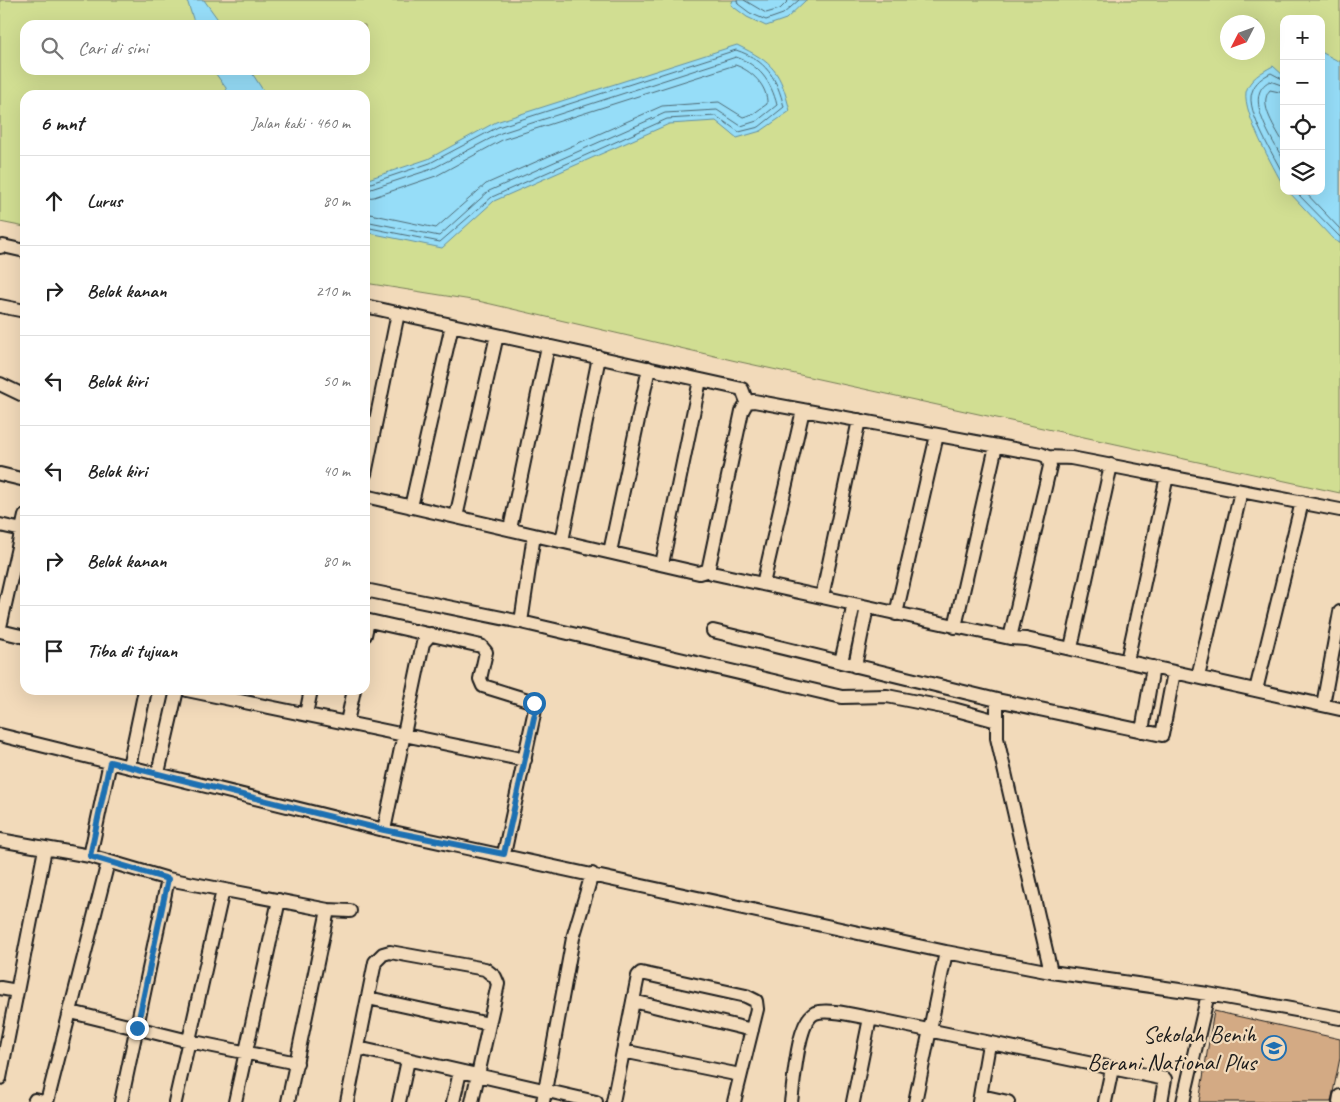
<!DOCTYPE html>
<html lang="id">
<head>
<meta charset="utf-8">
<style>
  :root { --surface:#fff; --page:#f6f6f6; --text:#222; --muted:#767676; --line:#e0e0e0 }
  body { margin:0; font-family:Caveat,sans-serif; background:var(--page); color:var(--text) }
  .controls { position:absolute; right:15px; top:15px; display:grid; overflow:hidden; border-radius:10px; box-shadow:0 5px 20px #0002 }
  .controls button { width:45px; height:45px; display:grid; place-items:center; padding:0; border:0; border-bottom:1px solid var(--line); background:var(--surface); color:var(--text); font:25px sans-serif }
  .compass { position:absolute; left:1220px; top:15px; width:45px; height:45px; border-radius:50%; background:var(--surface); box-shadow:0 5px 20px #0002; rotate:228deg }
  .stop { position:absolute; width:15px; height:15px; margin:-11px; border:4px solid #1f6fb2; border-radius:50%; background:#fff }
  .stop.end { background:#1f6fb2; border-color:#fff; box-shadow:0 1px 5px #0008 }
  .list { margin:0; padding:0; list-style:none }
  h2 { display:flex; justify-content:space-between; align-items:center; height:65px; margin:0; padding:0 20px; font-size:21px }
  h2 small { font-size:16px; font-weight:400; color:var(--muted) }
  .list li { display:grid; grid-template-columns:32px 1fr auto; gap:15px; align-items:center; box-sizing:border-box; height:90px; padding:0 20px; border-top:1px solid var(--line) }
  .list b { display:block; font-size:19px; white-space:nowrap }
  .list em { font-size:16px; font-style:normal; color:var(--muted) }
  .icon { flex:none; width:28px; height:28px; fill:none; stroke:currentColor; stroke-width:2; stroke-linecap:round; stroke-linejoin:round }
  .map { position:relative; flex:none; width:1340px; height:1102px; overflow:hidden }
  .search { position:absolute; background:var(--surface); box-shadow:0 5px 20px #0002; left:20px; top:20px; width:350px; height:55px; display:flex; align-items:center; gap:12px; box-sizing:border-box; padding:0 18px; border-radius:15px; color:var(--muted); font-size:19px }
  .panel { position:absolute; background:var(--surface); box-shadow:0 5px 20px #0002; left:20px; top:90px; width:350px; height:605px; border-radius:15px }
  .map>svg:first-child { display:block }
</style>
</head>
<body>
<div class="map">
<svg width="1340" height="1102" viewBox="0 0 1340 1102">
  <rect width="100%" height="100%" fill="#f2daba"/>
  <filter id="ink" filterUnits="userSpaceOnUse"><feTurbulence type="fractalNoise" baseFrequency=".02" numOctaves="2"/><feDisplacementMap in="SourceGraphic" scale="10" xChannelSelector="R" yChannelSelector="G"/><feConvolveMatrix kernelMatrix="1 2 1 2 8 2 1 2 1" color-interpolation-filters="sRGB"/></filter>
  <g filter="url(#ink)">
    <path fill="#d1de92" stroke="#767d57" fill-rule="evenodd" d="M0,0h1340v493l-604,-132 -258,-60 -113,-18v-188h-340v132l-25,-5zM1284,19h37v172h-37zM1228,22h30v30h-30zM25,25h340v45h-340z"/>
    <path fill="#96ddf8" stroke="#6590a0" d="M187,0h17l18,25h-27z
      M733,0h73l-20,19 -20,7 -19,-9 -16,-12z
      M737,45c37,18 43,26 53,66l-29,20 -24,7 -21,-17 -47,3 -175,77 -52,47 -77,-16v-52l63,-21 68,-37z
      M1321,52l19,10v181l-6,-3 -46,-49h33z
      M1273,66l11,10v111c-11,-21 -41,-73 -38,-95 3,-13 16,-20 27,-26z
      M213,70h37l16,25h-39l-1,-7z"/>
    <g fill="none" stroke-linecap="round" stroke-linejoin="round">
      <path stroke="#4d6974" stroke-width="1" d="M737,0l1,4 12,9 16,7 17,-6 16,-14
        M744,0l22,13 14,-4 9,-9
        M1284,80l-13,-7c-8,4 -16,9 -19,19 -7,19 23,65 32,84
        M1284,86l-14,-5c-29,14 4,61 14,80
        M1284,93l-14,-3c-13,14 7,40 14,54
        M365,185l65,-22 68,-36 238,-77c30,10 41,28 48,57l-25,20 -20,5 -23,-16 -49,3 -175,78 -52,45 -75,-15
        M365,191l67,-22 69,-36 235,-76c23,8 35,24 41,48l-20,16 -16,5 -24,-16 -52,3 -176,78 -50,45 -74,-15
        M1295,191l45,46
        M1304,191l36,38
        M365,198l9,-1 62,-21 68,-37 231,-74c16,5 33,21 32,39l-14,10 -10,3 -24,-15 -57,4 -176,78 -50,44 -71,-15"/>
    </g>
    <path fill="#d3aa84" stroke="#1c1c1c" d="M1214,1011l126,28v19l-9,44h-132z"/>
    <g fill="none" stroke-linecap="round" stroke-linejoin="round">
      <defs>
        <path id="street" d="M0,247l3,-1 22,5
          M0,306l25,5
          M365,306l377,83 5,13
          M0,384l25,12
          M754,401l287,53 7,3 2,9 -40,172 -298,-65 -3,-3v-4l33,-155 5,-9z
          M1048,457l23,1 269,52
          M0,474l25,6
          M365,474l33,-161
          M365,496l169,39 -13,87 -156,-32
          M411,507l41,-182
          M456,517l41,-182
          M0,525l22,5
          M510,529l38,-183
          M534,535l165,38 10,-3
          M562,541l37,-184
          M610,552l39,-184
          M662,564l38,-184
          M763,584l40,-174
          M822,597l37,-177
          M896,614l41,-179
          M365,620l116,26 5,6 -6,27 3,7 48,15 5,4 -32,149
          M521,622l321,75 45,-1 66,13 44,12
          M0,627l25,-111
          M955,627l41,-181
          M0,631l25,6
          M713,631l284,69v38l54,234
          M365,635l3,-14
          M1010,638l16,1 314,70
          M1071,648l40,-183
          M1127,661l40,-185
          M841,662l13,-58
          M855,666l12,-59
          M1198,677l43,-186
          M187,690l338,70
          M1256,690l46,-188
          M997,700l165,35 12,-63
          M1323,705l17,-93
          M306,714l5,-24
          M347,722l7,-32
          M1142,731l11,-64
          M0,735l384,95 562,122 105,20 157,22 132,24
          M129,766l16,-76
          M158,773l19,-83
          M384,830l39,-187 8,-9
          M0,840l90,16 78,23 160,31
          M90,856l20,-94
          M0,988l17,3
          M368,998l121,26
          M633,1001l119,29
          M71,1012l118,29 108,22
          M358,1048l238,54
          M623,1051l117,24
          M0,1078l45,-229
          M981,1096l27,6
          M34,1102l1,-2 9,2
          M47,1102l61,-240
          M121,1102l47,-223
          M175,1102l48,-212
          M235,1102l44,-202
          M288,1102l40,-192 22,1
          M347,1102l28,-140 8,-8 7,-2 95,17 10,8 3,7 -26,118
          M399,1102l9,-42
          M453,1102l7,-30
          M543,1102l30,-164 19,-64
          M613,1102l25,-126 3,-3 105,23 10,5 1,8 -23,93
          M791,1102c3,-19 6,-81 24,-89 12,-5 42,3 55,5l295,61 -4,23
          M853,1102l17,-84
          M915,1102l31,-150
          M979,1102l10,-58
          M1105,1102l7,-33
          M1183,1102l25,-108
          M1339,1102l1,-6"/>
      </defs>
      <use href="#street" stroke="#1c1c1c" stroke-width="16"/>
      <use href="#street" stroke="#f2daba" stroke-width="12"/>
    </g>
  </g>
  <g fill="none" stroke-linecap="round" stroke-linejoin="round" filter="url(#ink)">
    <path stroke="#1f6fb2" stroke-width="6" d="M137,1028l31,-149 -78,-23 20,-94 274,68 120,24 32,-145 -2,-6"/>
  </g>
  <defs>
    <symbol id="school-ring" viewBox="-11 -11 22 22"><circle r="9.5" fill="#f2daba" stroke="#1f6fb2" stroke-width="1.5"/><path d="M0-5L7-2L0 1L-7-2ZM-4 1L0 2.5L4 1V4Q0 6-4 4Z" fill="#1f6fb2"/></symbol>
  </defs>
  <g fill-rule="evenodd">
    <use href="#school-ring" x="1260" y="1034" width="28" height="28"/>
  </g>
  <g text-anchor="middle" dominant-baseline="central" stroke-width="4.5" stroke-linejoin="round" paint-order="stroke">
    <g font-size="24" fill="#1c1c1c" stroke="#f2daba" text-anchor="end">
      <text x="1256" y="1034">Sekolah Benih<tspan x="1256" dy="28">Berani National Plus</tspan></text>
    </g>
  </g>
</svg>
<div class="controls">
<button>+</button>
<button>−</button>
<button><svg class="icon" aria-label="locate" viewBox="0 0 24 24"><circle cx="12" cy="12" r="6"/><path d="M12 2v4M12 18v4M2 12h4M18 12h4"/></svg></button>
<button><svg class="icon" aria-label="layers" viewBox="0 0 24 24"><path d="M12 4l9 5-9 5-9-5zM3 14l9 5 9-5"/></svg></button>
</div>
<svg class="compass" viewBox="-18 -18 36 36"><path d="M0-13l5 13h-10z" fill="#e53935"/><path d="M0 13l5-13h-10z" fill="#767676"/></svg>
<div class="stop" style="left:534px;top:703px"></div>
<div class="stop end" style="left:137px;top:1028px"></div>
<div class="search"><svg class="icon" aria-label="search" viewBox="0 0 24 24"><circle cx="10" cy="10" r="6"/><path d="M15 15l6 6"/></svg>Cari di sini</div>
<section class="panel">
<h2>6 mnt<small>Jalan kaki · 460 m</small></h2>
<ul class="list">
<li><svg class="icon" aria-label="ahead" viewBox="0 0 24 24"><path d="M12 20V5M6 11l6-6 6 6"/></svg><div><b>Lurus</b></div><em>80 m</em></li>
<li><svg class="icon" aria-label="right" viewBox="0 0 24 24"><path d="M7 20v-9h11M14 6l5 5-5 5"/></svg><div><b>Belok kanan</b></div><em>210 m</em></li>
<li><svg class="icon" aria-label="left" viewBox="0 0 24 24"><path d="M17 20v-9H6M10 6l-5 5 5 5"/></svg><div><b>Belok kiri</b></div><em>50 m</em></li>
<li><svg class="icon" aria-label="left" viewBox="0 0 24 24"><path d="M17 20v-9H6M10 6l-5 5 5 5"/></svg><div><b>Belok kiri</b></div><em>40 m</em></li>
<li><svg class="icon" aria-label="right" viewBox="0 0 24 24"><path d="M7 20v-9h11M14 6l5 5-5 5"/></svg><div><b>Belok kanan</b></div><em>80 m</em></li>
<li><svg class="icon" aria-label="arrive" viewBox="0 0 24 24"><path d="M6 21V4h12l-3 4 3 4H6"/></svg><div><b>Tiba di tujuan</b></div></li>
</ul>
</section>
</div>
</body>
</html>
